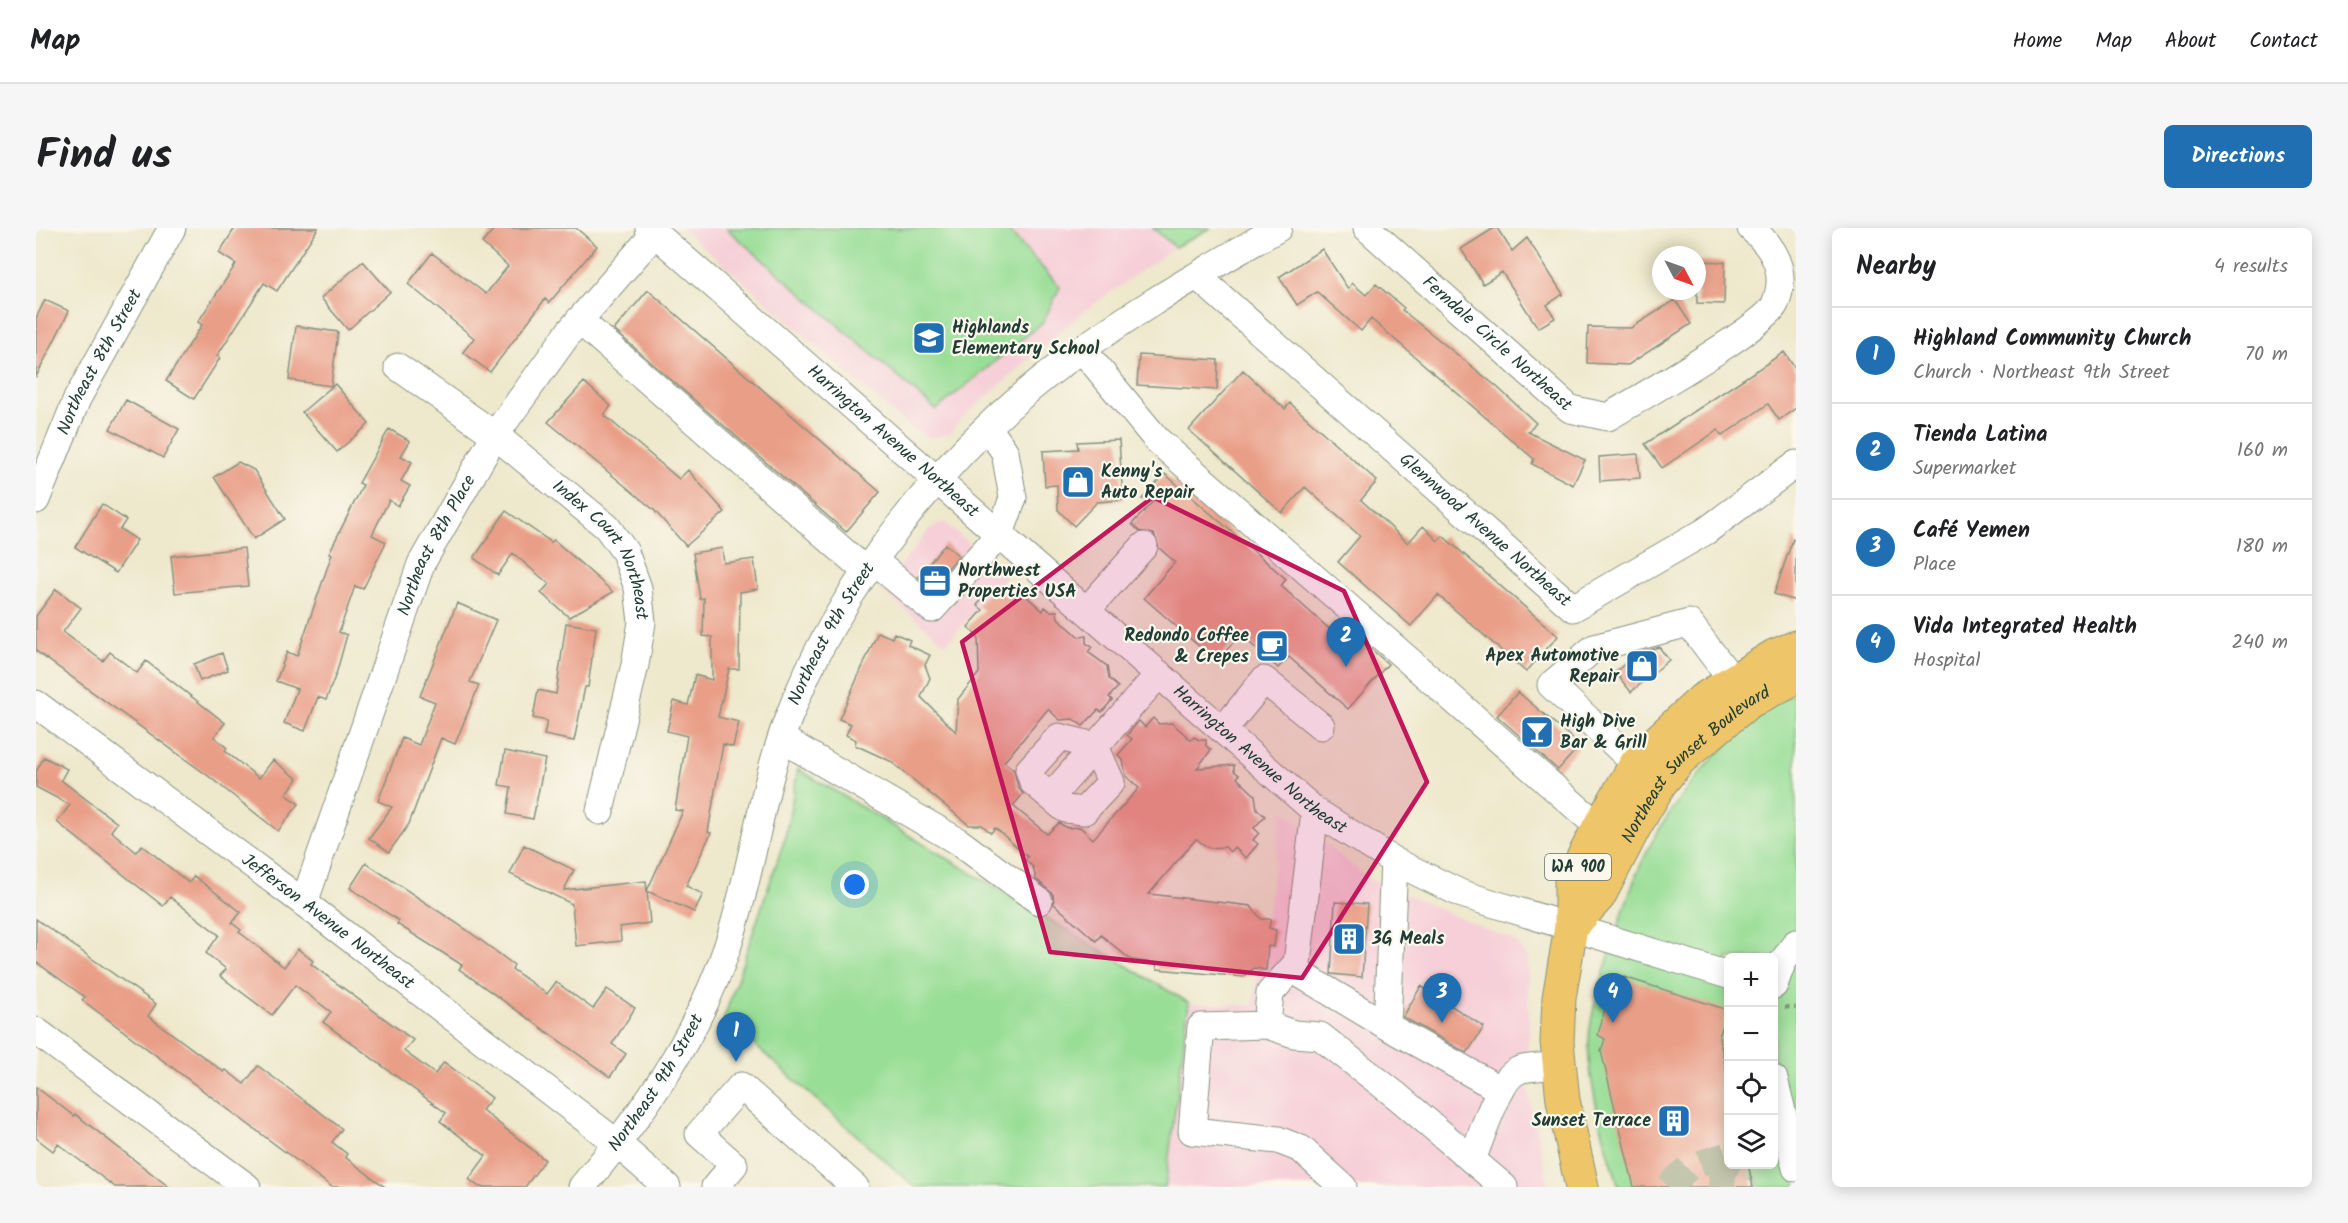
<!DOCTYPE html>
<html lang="en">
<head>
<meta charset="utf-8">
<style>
  :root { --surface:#fff; --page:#f6f6f6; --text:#202124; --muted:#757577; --line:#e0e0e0; --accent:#1f6fb2 }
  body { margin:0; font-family:Kalam,sans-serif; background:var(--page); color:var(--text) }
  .controls { position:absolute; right:18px; bottom:18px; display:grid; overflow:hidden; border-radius:9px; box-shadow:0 3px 15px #0003 }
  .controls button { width:54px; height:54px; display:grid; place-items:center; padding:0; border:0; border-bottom:2px solid var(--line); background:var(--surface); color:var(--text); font:30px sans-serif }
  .compass { position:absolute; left:1616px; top:18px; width:54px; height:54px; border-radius:50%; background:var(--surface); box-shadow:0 3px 15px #0003; rotate:131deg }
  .you { position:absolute; left:819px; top:657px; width:21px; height:21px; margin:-15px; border:4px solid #fff; border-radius:50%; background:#1a73e8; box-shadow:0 0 0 9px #1a73e833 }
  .badge { display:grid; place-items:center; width:39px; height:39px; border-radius:50%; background:var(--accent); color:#fff; font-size:20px; font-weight:700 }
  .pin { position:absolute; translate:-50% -50px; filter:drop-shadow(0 2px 3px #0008) }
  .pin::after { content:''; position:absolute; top:32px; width:21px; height:18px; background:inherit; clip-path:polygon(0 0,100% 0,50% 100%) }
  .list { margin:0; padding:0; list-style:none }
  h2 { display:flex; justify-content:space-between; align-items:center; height:78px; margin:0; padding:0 24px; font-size:26px }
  h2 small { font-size:20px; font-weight:400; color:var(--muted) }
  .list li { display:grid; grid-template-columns:39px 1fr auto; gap:18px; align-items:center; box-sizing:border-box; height:96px; padding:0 24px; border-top:2px solid var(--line) }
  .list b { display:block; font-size:22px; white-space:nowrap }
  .list p { margin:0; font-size:20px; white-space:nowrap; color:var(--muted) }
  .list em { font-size:20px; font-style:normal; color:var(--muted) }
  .icon { flex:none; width:33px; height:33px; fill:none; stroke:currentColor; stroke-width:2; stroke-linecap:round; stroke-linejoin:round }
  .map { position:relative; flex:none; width:1760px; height:959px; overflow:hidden; border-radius:9px }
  header { display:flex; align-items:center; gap:36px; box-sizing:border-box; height:84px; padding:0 30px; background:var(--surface); border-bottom:2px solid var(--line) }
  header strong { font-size:28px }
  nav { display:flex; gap:33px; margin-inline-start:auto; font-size:21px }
  .intro { display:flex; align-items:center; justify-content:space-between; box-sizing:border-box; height:144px; padding:0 36px }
  h1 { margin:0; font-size:42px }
  .button { padding:15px 27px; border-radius:9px; background:var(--accent); color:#fff; font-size:21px; font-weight:700 }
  main { display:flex; gap:36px; padding:0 36px }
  aside { flex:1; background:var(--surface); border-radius:9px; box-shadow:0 3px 15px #0003 }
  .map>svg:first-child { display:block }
</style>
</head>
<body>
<header>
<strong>Map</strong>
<nav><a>Home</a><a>Map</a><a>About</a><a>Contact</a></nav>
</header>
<div class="intro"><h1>Find us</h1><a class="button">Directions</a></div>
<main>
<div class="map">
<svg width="1760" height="959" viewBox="0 0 1760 959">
  <rect width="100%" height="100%" fill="#fbf7ec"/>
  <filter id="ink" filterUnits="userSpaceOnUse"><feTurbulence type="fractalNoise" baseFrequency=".0167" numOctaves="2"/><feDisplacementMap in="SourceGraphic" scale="12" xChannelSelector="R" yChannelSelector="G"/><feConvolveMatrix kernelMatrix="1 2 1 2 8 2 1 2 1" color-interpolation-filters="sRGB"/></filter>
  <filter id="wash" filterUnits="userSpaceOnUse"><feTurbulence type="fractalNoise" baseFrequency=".008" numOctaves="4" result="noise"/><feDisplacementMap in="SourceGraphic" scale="24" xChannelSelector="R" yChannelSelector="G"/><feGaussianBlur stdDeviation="1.35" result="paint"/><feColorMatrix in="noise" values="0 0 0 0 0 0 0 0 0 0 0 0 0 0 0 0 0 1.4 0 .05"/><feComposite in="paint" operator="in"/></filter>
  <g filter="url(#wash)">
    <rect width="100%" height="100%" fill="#eee8cc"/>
    <path fill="#f6cfd8" d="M646,0h471l22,19 -91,64 -124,109 -10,13 -18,5 -22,-10z
      M908,294l63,53 -61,69 -65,-54 49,-61z
      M1247,582l86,69 146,62 13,17 1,75 -5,40 25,114h-384l24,-184 64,2z"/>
    <path fill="#99de96" stroke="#5c8e65" stroke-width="1.5" fill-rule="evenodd" d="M690,0h280l54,59 -17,35 -107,88z
      M1117,0h58l-36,19z
      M1760,464v495h-37l-3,-9 -34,9h-103c-13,-42 -26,-84 -30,-128 -3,-34 10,-71 20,-103 10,-31 19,-64 33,-94 29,-64 92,-136 154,-170zM1692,730h46v206h-46z
      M762,541l391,234 -24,184h-250l-191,-169 61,-180z"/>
    <g id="blocks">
      <path fill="#e99e87" d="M199,0h83l-41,63 -13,-8 -47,73 3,2 -26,41 -28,-18 36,-56 -4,-3 38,-58 -17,-11z
        M459,0h81l21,18 -48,57 -4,-4 -55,73 -27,-20 11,-14 -66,-54 24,-31 54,41 22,-28 -26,-23z
        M1458,0h3l15,23 15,-13 36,56 -16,11 8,13 -17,10 -36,-56 -19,12 -22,-35z
        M1286,21l26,40 4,-6 14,12 10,-11 28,24 -2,2 94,76 40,37 -8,9 57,28 -12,25 -41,-21 2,-5 -163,-140 -10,12 -44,-39 -20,13 -18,-28z
        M327,33l27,31 -42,38 -27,-32z
        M1661,33l28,1 -1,42 -27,-1z
        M612,62l232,202 -34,40 -232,-202z
        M9,72l24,11 -33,66v-59z
        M1639,72l16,24 -63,41 -41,-2 1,-36 43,1z
        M260,98l42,6 -7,54 -42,-6z
        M1748,124l12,18v38l-17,12 -11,-16 -46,32 -4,-6 -56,38 -17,-24z
        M1103,127l79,5 -1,30 -80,-5z
        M1207,142l42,39 5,-6 87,78 -16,19 47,43 15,-17 15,15 5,-5 115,100 -32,36 -88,-77 -27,31 -73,-64 22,-26 -55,-49 -23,26 -93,-83z
        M548,154l27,24 -7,9 75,64 9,-9 37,42 -39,34 -32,-36 -106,-88z
        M299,156l34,40 -32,28 -35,-40z
        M90,172l53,29 -16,29 -53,-29z
        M353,201l21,12 -9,15 11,6 -11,19 9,5 -12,20 -9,-6 -17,35 14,7 -23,47 -8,-3 -16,46 8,3 -10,36 -11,29 -8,-3 -13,34 -21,-8 13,-34 -21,-8 11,-29 10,4 35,-102 -3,-1 34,-68 -4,-2z
        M1083,212l4,60 -26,2 -23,24 -16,-16 -1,-25 -12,1 -2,-35 35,-2 -1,-7z
        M1602,226l2,24 -40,3 -1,-24z
        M202,234l16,8 31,49 -31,20 -40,-62z
        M1129,246l121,105 -5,7 54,48 9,-9 44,39 -40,45 -59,-52 -11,11 -38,-34 -23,28 -73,-64 31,-36 -16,-14 -5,-14 -15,-3 -7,-7 23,-25h-13z
        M66,276l24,16 -6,9 17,11 -21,33 -41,-26z
        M470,283l45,31 3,-2 59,52 -44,25 -28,-24 8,-9 -36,-31 -15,22 -24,-17z
        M1757,311l3,1v61l-22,-7z
        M909,316l14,12 -29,31 -12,-10z
        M208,320l4,38 -73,7 -4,-37z
        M686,320l2,15 30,-4 4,30 -18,3 -1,77h-10l-11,48 21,5 -6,25 -10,-3 -15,88 3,1 -25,53 17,8 -9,18 -47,-21 36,-80 -8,-1 12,-74 -20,-5 7,-30 14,4 7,-30 17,5v-43l-9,-1 1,-38 -4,1 -7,-46z
        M966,359l10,8 12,-1 19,17 2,-4 5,4h7l1,7 21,19 7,-1v7l6,4 -4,5 19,14 2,13 9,8 -9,10 3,3 -10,12 -4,-2 -15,16 -10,-7 -13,1 -12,-11 -44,53 10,8 4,17 5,7 -10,12 34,28 12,-11 8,5 13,-1 13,12 46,-51 -13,-12 -3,-16 -5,-5 14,-16 -5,-4 12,-14 6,6 8,-9 6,6 13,-1 19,17 3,-3 5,3h7v6l5,4 -14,18 37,-3v6l5,4 -2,3 18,17 2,14 8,7 -11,12 5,5 -6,7 5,4 -12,14 -12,-11 -4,5 -5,-5 -16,1 -13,-9 -47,55 102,12 10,13h10l-2,9 7,2 -2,17 -6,-1 -2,24 -12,-2 -10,9 -87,-8 -1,-6 -25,-3 -30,-25 -5,6 -42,-37 -1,-10 -17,-15 -3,-12 -8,-7 3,-3 -28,-25 -5,-4 -4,5 -9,-8h-13l-79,-64 -35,-16 1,-5 -10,-5 5,-11 -12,-5 39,-87 14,6 2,-5 16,7 -2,5 22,10 -5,10 5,13 -9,19 35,35 2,-33 21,-26 -1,-36 -10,-10 15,-17 -6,-5 14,-15 5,5z
        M20,361l25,19 -18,24 40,29 7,-9 27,21 9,-12 79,62 -11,14 13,11 -2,3 34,27 14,-18 25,19 -12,15 13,10 -21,27 -71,-56 -171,-124v-35z
        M421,375l39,17 -26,62 9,3 -24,59 -14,-6 -32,86 -20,28 -20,-14 23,-31 -14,-6 24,-63 17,7 16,-43 -15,-6z
        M530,395l30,5 -8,59h-3l-11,54 -30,-6 3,-14 -14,-3 5,-28 18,4z
        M1623,419l10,13 -38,32 -16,-20 23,-19z
        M186,425l6,17 -28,11 -6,-17z
        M1482,464l62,53 -22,25 -61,-54z
        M469,523l40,8 -12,60 -26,-5 4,-27 -12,-2z
        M8,529l23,12 -6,11 56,43 -6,8 25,21 6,-7 47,38 5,-7 47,36 -9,11 9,7 -2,2 45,35 14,-18 15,12 -2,3 102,76 -9,11 31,23 9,-12 48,36 -10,12 63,50 -20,27h-46l-10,-8 17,-23 -46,-35 6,-8 -123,-91 8,-10 -36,-27 -23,30 -52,-39 6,-7 -20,-16 13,-18 -49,-38 -7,9 -106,-84 13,-17 -34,-18v-15z
        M488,617l50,25 -10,20 82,-9 4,42 -30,4 1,14 -45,5 -4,-42 -62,-30z
        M330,635l101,67 47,35 -2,4 35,25 9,-12 37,27 14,-20 28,19 -23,36 14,10 -16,23 -151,-108 3,-4 -65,-41 2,-3 -49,-33z
        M1299,674l32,2 -5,73 -31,-3z
        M0,691l120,85 -8,12 76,56 2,-2 18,14 14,-18 62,46 22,17 -10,13 15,12 -2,3 40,30h-53l-250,-187 3,-3 -49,-35z
        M1588,749l104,33 -9,27 9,40v87h20l5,23h-119l-33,-136 4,-12 -7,-4 14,-52h12z
        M1385,758l63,41 -17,26 -64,-36z
        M0,859l38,29 1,-2 94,73h-54l-57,-43 -5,7 -17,-13z"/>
    </g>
  </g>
  <g filter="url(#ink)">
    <use href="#blocks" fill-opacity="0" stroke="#869280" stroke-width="1.5"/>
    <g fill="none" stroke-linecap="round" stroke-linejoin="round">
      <path stroke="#c5c6ae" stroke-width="27" stroke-dasharray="27 14" stroke-linecap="butt" d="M1632,959l21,-20 39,-12
        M1686,959v-11l6,-14"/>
      <defs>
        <g id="minor">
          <path id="s1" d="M613,0l666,583 79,50 68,33 266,81"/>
          <path id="s2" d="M1331,0l203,181 38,8c28,-17 158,-91 167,-113 13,-31 0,-55 -24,-76"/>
          <path id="s3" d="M1161,48l376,332 133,-77 90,-67"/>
          <path d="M543,92l288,252"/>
          <path d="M1046,121l75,91 442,387"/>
          <path id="s4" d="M362,139l97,68 112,92 18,25 13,36 4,34 -7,43 -35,146"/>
          <path id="s5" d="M0,272l41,-101 95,-171"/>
          <path d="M838,333l58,48 68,-75 13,-36 -8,-46 -17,-24"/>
          <path d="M1051,382l57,-64"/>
          <path id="s6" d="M0,476l268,199 314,241 49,43"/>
          <path d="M1187,502l41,-50 57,46"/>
          <path d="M1023,509l36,9 16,36 -27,29 -19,-2 -32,-27 -4,-12z"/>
          <path d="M746,511l177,103 80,59"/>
          <path d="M1600,536l-85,-79 43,-37 95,-25 43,57"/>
          <path d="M1018,565l105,-119"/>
          <path d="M1358,633l-7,165 114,64"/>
          <path id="s7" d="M268,675l117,-339 74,-129 75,-104 85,-98"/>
          <path d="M1256,741l95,57"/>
          <path d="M1738,757l8,-22 14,-20"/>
          <path d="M1231,797l3,-32 27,-30 18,-152"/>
          <path d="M0,803l211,156"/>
          <path d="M1738,851l22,89"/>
          <path d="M1436,932c8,-19 26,-80 45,-89 11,-5 29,-4 42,-6"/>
          <path id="s8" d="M546,959c60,-72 116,-152 146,-242 24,-72 33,-155 60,-226 49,-131 159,-269 271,-353 69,-52 144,-94 219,-138"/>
          <path d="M679,959l19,-22 -35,-31 42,-48 114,101"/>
          <path d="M1307,959l-42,-38 -23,-9 -86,-9 9,-104 66,-2 27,9 26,2 77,60 107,91"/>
        </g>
        <g id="major">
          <path id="s9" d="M1535,699l28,-31 35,-68 27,-46 19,-23 67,-56 49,-26"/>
          <path d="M1546,959l-19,-87 -6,-58 2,-44 12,-71v-46l28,-54 37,-63 13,-15 53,-49 72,-44 22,-9"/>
        </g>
      </defs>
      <use href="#minor" stroke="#869280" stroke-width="29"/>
      <use href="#major" stroke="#869280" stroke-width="35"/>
      <path stroke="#869280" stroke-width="4" stroke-dasharray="4.5 4.5" stroke-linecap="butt" d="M1749,779l11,1"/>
      <use href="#minor" stroke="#fff" stroke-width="27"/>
      <use href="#major" stroke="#eec569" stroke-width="33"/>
    </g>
  </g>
  <path fill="#c2185b" fill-opacity="0.2" stroke="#c2185b" stroke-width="4.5" stroke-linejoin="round" d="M1117,269l191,94 83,191 -125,196 -252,-26 -88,-310z"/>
  <defs>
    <symbol id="school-square" viewBox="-11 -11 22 22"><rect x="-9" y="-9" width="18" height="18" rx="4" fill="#1f6fb2" stroke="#fbf7ec"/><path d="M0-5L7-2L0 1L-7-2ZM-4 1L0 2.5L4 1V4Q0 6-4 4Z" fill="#fff"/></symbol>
    <symbol id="shop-square" viewBox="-11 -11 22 22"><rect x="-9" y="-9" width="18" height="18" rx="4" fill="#1f6fb2" stroke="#fbf7ec"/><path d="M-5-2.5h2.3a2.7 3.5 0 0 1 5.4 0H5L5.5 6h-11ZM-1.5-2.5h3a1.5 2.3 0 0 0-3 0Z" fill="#fff"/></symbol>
    <symbol id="office-square" viewBox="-11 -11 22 22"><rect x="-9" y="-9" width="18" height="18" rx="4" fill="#1f6fb2" stroke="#fbf7ec"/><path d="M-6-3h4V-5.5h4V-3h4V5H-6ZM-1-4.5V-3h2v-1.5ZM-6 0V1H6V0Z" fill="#fff"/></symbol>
    <symbol id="cafe-square" viewBox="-11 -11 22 22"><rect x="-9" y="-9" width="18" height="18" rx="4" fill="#1f6fb2" stroke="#fbf7ec"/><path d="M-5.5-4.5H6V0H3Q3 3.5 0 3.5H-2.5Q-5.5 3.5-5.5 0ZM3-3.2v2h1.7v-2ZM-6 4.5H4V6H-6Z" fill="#fff"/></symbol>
    <symbol id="bar-square" viewBox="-11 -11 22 22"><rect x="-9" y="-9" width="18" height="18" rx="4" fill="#1f6fb2" stroke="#fbf7ec"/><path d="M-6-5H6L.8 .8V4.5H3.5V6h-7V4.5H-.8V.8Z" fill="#fff"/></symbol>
    <symbol id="building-square" viewBox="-11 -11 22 22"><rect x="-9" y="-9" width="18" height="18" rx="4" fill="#1f6fb2" stroke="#fbf7ec"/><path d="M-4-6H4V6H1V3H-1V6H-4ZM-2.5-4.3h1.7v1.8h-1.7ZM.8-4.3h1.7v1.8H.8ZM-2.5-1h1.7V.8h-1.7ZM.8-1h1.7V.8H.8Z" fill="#fff"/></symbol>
  </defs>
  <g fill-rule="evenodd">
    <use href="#school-square" x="874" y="91" width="38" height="38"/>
    <use href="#shop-square" x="1023" y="235" width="38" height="38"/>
    <use href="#office-square" x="880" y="334" width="38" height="38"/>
    <use href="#cafe-square" x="1217" y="399" width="38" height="38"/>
    <use href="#shop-square" x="1587" y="419" width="38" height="38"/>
    <use href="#bar-square" x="1482" y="485" width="38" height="38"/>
    <use href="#building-square" x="1294" y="692" width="38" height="38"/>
    <use href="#building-square" x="1619" y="874" width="38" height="38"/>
  </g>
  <g text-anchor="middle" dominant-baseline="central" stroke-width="4.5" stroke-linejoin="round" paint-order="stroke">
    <rect fill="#fbf7ec" stroke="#61756b" stroke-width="1.5" x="1509" y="626" width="66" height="26" rx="4.5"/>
    <g font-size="16" font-weight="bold" fill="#1f3d34">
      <text x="1542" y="639">WA 900</text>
    </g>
    <g font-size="18" font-weight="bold" fill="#1f3d34" stroke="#fbf7ec" text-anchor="start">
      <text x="916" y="100">Highlands<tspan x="916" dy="21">Elementary School</tspan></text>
      <text x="1065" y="244">Kenny's<tspan x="1065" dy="21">Auto Repair</tspan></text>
      <text x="922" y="343">Northwest<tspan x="922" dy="21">Properties USA</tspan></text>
      <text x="1213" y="408" text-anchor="end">Redondo Coffee<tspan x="1213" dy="21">&amp; Crepes</tspan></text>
      <text x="1583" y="428" text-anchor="end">Apex Automotive<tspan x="1583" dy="21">Repair</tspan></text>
      <text x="1524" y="494">High Dive<tspan x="1524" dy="21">Bar &amp; Grill</tspan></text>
      <text x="1336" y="711">3G Meals</text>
      <text x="1615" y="893" text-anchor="end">Sunset Terrace</text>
    </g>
    <g font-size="18" fill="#1f3d34" stroke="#fbf7ec">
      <text stroke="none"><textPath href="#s2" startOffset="174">Ferndale Circle Northeast</textPath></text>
      <text stroke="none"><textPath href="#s5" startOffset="152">Northeast 8th Street</textPath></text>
      <text stroke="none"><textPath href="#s1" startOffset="324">Harrington Avenue Northeast</textPath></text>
      <text stroke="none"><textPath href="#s3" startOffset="384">Glennwood Avenue Northeast</textPath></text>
      <text stroke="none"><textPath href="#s7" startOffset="382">Northeast 8th Place</textPath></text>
      <text stroke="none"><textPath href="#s4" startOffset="280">Index Court Northeast</textPath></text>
      <text stroke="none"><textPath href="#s8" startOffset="614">Northeast 9th Street</textPath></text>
      <text stroke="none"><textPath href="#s1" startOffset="810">Harrington Avenue Northeast</textPath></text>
      <text stroke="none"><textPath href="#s9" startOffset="208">Northeast Sunset Boulevard</textPath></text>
      <text stroke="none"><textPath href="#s6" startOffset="364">Jefferson Avenue Northeast</textPath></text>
      <text stroke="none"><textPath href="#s8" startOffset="128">Northeast 9th Street</textPath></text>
    </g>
  </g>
</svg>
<div class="controls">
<button>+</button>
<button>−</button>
<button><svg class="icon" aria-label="locate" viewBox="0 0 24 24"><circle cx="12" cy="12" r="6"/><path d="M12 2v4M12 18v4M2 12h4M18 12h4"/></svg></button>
<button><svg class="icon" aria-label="layers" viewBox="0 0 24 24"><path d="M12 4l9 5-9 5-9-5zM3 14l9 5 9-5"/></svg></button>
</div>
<svg class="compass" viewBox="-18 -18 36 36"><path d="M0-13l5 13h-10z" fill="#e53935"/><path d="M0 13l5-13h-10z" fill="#757577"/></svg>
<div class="you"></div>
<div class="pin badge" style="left:700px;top:834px">1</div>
<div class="pin badge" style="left:1310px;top:439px">2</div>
<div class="pin badge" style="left:1406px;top:795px">3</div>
<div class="pin badge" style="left:1577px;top:795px">4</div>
</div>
<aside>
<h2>Nearby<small>4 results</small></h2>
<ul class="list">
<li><span class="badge">1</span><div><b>Highland Community Church</b><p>Church · Northeast 9th Street</p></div><em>70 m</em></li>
<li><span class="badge">2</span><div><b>Tienda Latina</b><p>Supermarket</p></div><em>160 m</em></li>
<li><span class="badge">3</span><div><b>Café Yemen</b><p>Place</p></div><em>180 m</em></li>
<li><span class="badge">4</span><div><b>Vida Integrated Health</b><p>Hospital</p></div><em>240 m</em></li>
</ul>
</aside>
</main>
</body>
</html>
